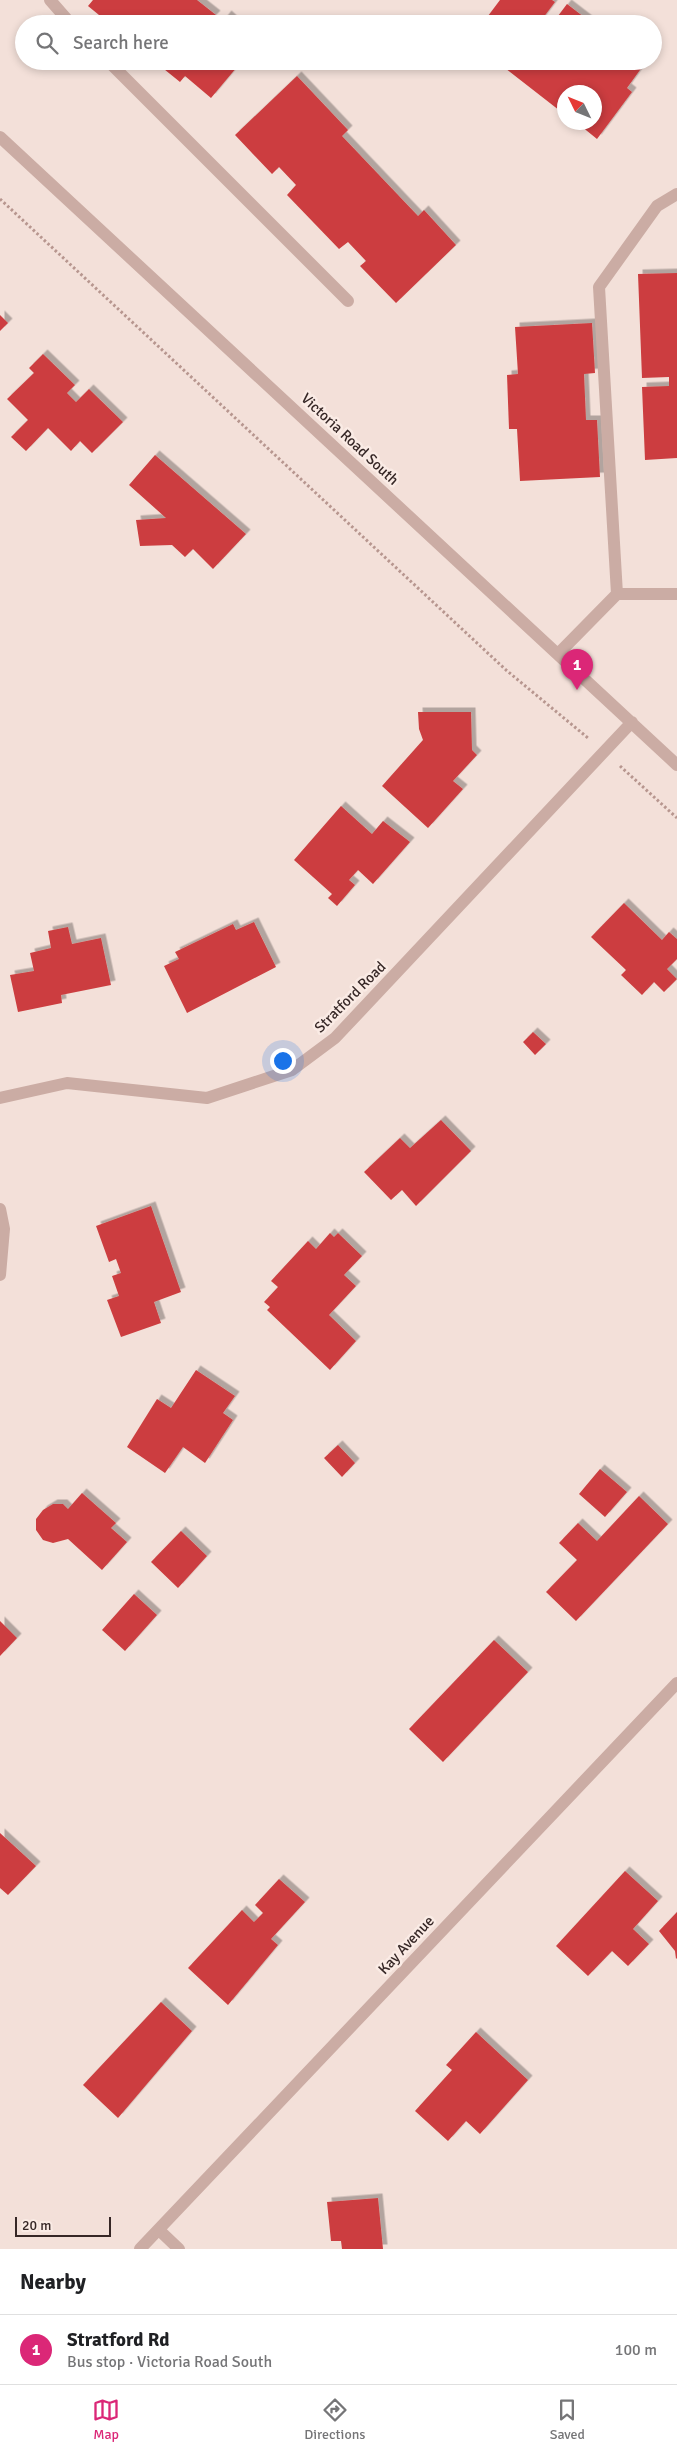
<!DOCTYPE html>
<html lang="en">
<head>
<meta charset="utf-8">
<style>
  :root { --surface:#fff; --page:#f2f2f2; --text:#202124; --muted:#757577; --line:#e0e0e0; --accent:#db2777 }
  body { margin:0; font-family:Signika,sans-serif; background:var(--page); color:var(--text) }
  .compass { position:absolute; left:557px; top:85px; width:45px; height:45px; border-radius:50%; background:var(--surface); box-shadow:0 2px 8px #0003; rotate:313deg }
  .scale { position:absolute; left:15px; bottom:12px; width:96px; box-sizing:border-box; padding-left:5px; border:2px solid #362726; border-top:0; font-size:14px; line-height:18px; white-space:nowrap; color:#362726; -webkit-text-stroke:4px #faebe5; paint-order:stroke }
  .you { position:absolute; left:282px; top:1060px; width:18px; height:18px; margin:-12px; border:4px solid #fff; border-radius:50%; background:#1a73e8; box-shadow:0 0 0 8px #1a73e833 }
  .badge { display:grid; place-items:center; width:32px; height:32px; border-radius:50%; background:var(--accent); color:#fff; font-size:16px; font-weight:700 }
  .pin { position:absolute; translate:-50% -41px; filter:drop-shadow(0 1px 2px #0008) }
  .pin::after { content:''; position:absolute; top:26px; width:18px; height:15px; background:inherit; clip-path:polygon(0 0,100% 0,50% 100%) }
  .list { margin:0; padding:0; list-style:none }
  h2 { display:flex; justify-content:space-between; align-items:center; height:65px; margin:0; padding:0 20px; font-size:21px }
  h2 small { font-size:16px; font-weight:400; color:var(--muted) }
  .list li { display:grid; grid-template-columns:32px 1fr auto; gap:15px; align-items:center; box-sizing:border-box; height:70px; padding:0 20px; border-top:1px solid var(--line) }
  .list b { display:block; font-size:19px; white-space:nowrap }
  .list p { margin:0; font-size:16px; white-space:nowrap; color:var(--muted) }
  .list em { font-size:16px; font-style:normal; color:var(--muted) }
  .icon { flex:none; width:28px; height:28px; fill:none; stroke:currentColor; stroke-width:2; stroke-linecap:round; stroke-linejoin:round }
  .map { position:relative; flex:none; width:677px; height:2249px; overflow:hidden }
  .search { position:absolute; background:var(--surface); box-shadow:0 2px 8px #0003; left:15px; right:15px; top:15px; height:55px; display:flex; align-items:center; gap:12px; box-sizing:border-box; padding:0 18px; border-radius:28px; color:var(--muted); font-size:19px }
  .sheet { height:135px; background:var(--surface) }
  nav { display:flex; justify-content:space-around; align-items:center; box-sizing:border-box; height:70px; border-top:1px solid var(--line); background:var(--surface); font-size:14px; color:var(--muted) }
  nav a { display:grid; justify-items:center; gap:2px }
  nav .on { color:var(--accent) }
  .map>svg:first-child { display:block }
</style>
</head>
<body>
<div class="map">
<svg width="677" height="2249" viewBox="0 0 677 2249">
  <defs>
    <filter id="shadow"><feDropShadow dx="4.5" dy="-4.5" stdDeviation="0" flood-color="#0004"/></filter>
  </defs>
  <rect width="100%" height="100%" fill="#f3e0d9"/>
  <path fill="#cc3e3f" filter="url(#shadow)" d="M93,0h104l19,15 -5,5 5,4h-106l-22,-18z
    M500,0h52l3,2 -15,20 2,2h-60z
    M567,4l26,20h-41z
    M227,15l10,9h-17z
    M154,61h88l-31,37 -26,-22 -5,6z
    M496,61h96l4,3 2,-3h44l3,2 -18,25 5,4 -35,47 -21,-17h18v-30h-30v22z
    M297,76l51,54 -6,6 76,80 6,-6 32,35 -60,58 -36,-37 6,-5 -18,-19 -9,7 -52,-54 9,-10 -17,-18 -7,7 -37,-39z
    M677,273v185l-32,2 -3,-73 27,-1v-9l-27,1 -4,-104z
    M0,315l8,8 -8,8z
    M592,323l3,50 -11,1 2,46h11l3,57 -80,4 -3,-52h-8l-2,-54 11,-1 -3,-47z
    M43,354l32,31 -8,8 9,9 13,-13 34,33 -31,31 -12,-12 -9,10 -23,-23 -22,23 -15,-14 17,-17 -21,-21 27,-26 -5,-5z
    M155,455l91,79 -33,35 -20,-20 -8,8 -13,-12 -32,1 -4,-26 30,-2 -37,-33z
    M418,712h53l1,38 5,5 -24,26 10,8 -35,39 -46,-42 41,-46 -4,-11z
    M341,806l31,28 11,-13 27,21 -37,42 -15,-14 -9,10 6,5 -18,21 -9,-8 4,-4 -38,-34z
    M624,903l38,37 7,-8 8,7v20l-10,10 10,10 -13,13 -10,-10 -12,13 -21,-20 5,-5 -35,-33z
    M254,922l22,45 -89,46 -23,-47 15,-7 -4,-7 58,-28 3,6z
    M68,927l4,17 29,-6 10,47 -50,10 1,8 -44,9 -8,-37 24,-4 -4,-18 21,-5 -3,-17z
    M533,1032l13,12 -11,11 -12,-13z
    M441,1120l30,31 -55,55 -14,-16 -11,10 -27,-28 36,-34 10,10z
    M151,1206l30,86 -27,10 7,21 -40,14 -14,-37 12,-4 -7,-20 9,-3 -5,-14 -7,3 -13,-36z
    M330,1233l4,4 4,-4 24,23 -18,19 12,11 -27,29 27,26 -26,29 -63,-60 3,-3 -6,-5 14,-15 -7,-6 37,-40 8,8z
    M196,1370l39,26 -12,17 10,7 -28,43 -22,-16 -18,26 -38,-26 30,-48 14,9z
    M338,1445l17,18 -13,14 -18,-19z
    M600,1469l27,23 -22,25 -26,-23z
    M82,1493l34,30 -5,5 16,14 -25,28 -34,-31 -15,4 -10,-3 -7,-10v-11l7,-9 10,-6h10l5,5z
    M639,1496l29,28 -92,97 -30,-29 31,-32 -18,-17 19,-20 19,18z
    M181,1531l26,25 -29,32 -27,-26z
    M134,1594l23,21 -32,36 -23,-21z
    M0,1621l17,17 -17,18z
    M494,1640l34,32 -85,90 -34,-33z
    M0,1833l36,33 -28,29 -8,-7z
    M625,1871l33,30 -25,28 16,15 -21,22 -16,-15 -24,25 -32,-30z
    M279,1879l26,23 -34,37 7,6 -50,60 -40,-37 54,-58 12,12 9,-9 -8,-8z
    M677,1912v46l-1,1 -1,-8 -16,-20z
    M161,2002l31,29 -74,87 -35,-33z
    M476,2032l52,48 -48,54 -14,-13 -18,20 -33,-30 37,-41 -6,-5z
    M378,2198l5,51h-41l-1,-8h-10l-4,-39z"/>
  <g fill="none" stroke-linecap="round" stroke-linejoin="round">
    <path stroke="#b7968f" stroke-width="3" stroke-dasharray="2.5 2.5" stroke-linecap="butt" d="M0,199l506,471 82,68
      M620,766l57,52"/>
    <path stroke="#cbaca4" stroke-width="12" d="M50,0l21,24
      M108,61l240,240
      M0,137l677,628
      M617,594h60
      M558,654l59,-60 -18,-307 58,-81 20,-12
      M0,1098l67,-15 140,15 85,-28 43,-32 297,-316
      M0,1209l4,20 -4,46
      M159,2230l20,19
      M140,2249l537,-566"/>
  </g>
  <g text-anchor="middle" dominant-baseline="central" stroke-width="5" stroke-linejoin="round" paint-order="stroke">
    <g font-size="15" fill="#362726" stroke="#faebe5">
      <text transform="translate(350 439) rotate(43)">Victoria Road South</text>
      <text transform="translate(350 997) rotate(-45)">Stratford Road</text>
      <text transform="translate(406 1945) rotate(-47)">Kay Avenue</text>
    </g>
  </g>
</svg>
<svg class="compass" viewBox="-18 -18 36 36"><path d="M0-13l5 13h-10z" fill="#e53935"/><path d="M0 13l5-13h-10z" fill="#757577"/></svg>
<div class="scale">20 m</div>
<div class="you"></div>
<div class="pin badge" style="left:577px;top:690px">1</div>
<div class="search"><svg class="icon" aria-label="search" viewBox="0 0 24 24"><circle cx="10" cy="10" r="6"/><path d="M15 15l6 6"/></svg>Search here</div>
</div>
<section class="sheet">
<h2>Nearby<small></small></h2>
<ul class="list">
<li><span class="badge">1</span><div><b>Stratford Rd</b><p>Bus stop · Victoria Road South</p></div><em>100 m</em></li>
</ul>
</section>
<nav>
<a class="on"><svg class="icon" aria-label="map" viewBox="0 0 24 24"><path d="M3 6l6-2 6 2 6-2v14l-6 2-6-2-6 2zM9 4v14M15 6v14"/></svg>Map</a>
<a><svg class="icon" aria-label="directions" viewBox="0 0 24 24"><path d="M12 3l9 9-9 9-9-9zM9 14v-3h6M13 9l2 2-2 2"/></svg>Directions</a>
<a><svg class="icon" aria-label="saved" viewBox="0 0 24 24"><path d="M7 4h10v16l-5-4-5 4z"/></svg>Saved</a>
</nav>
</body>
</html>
